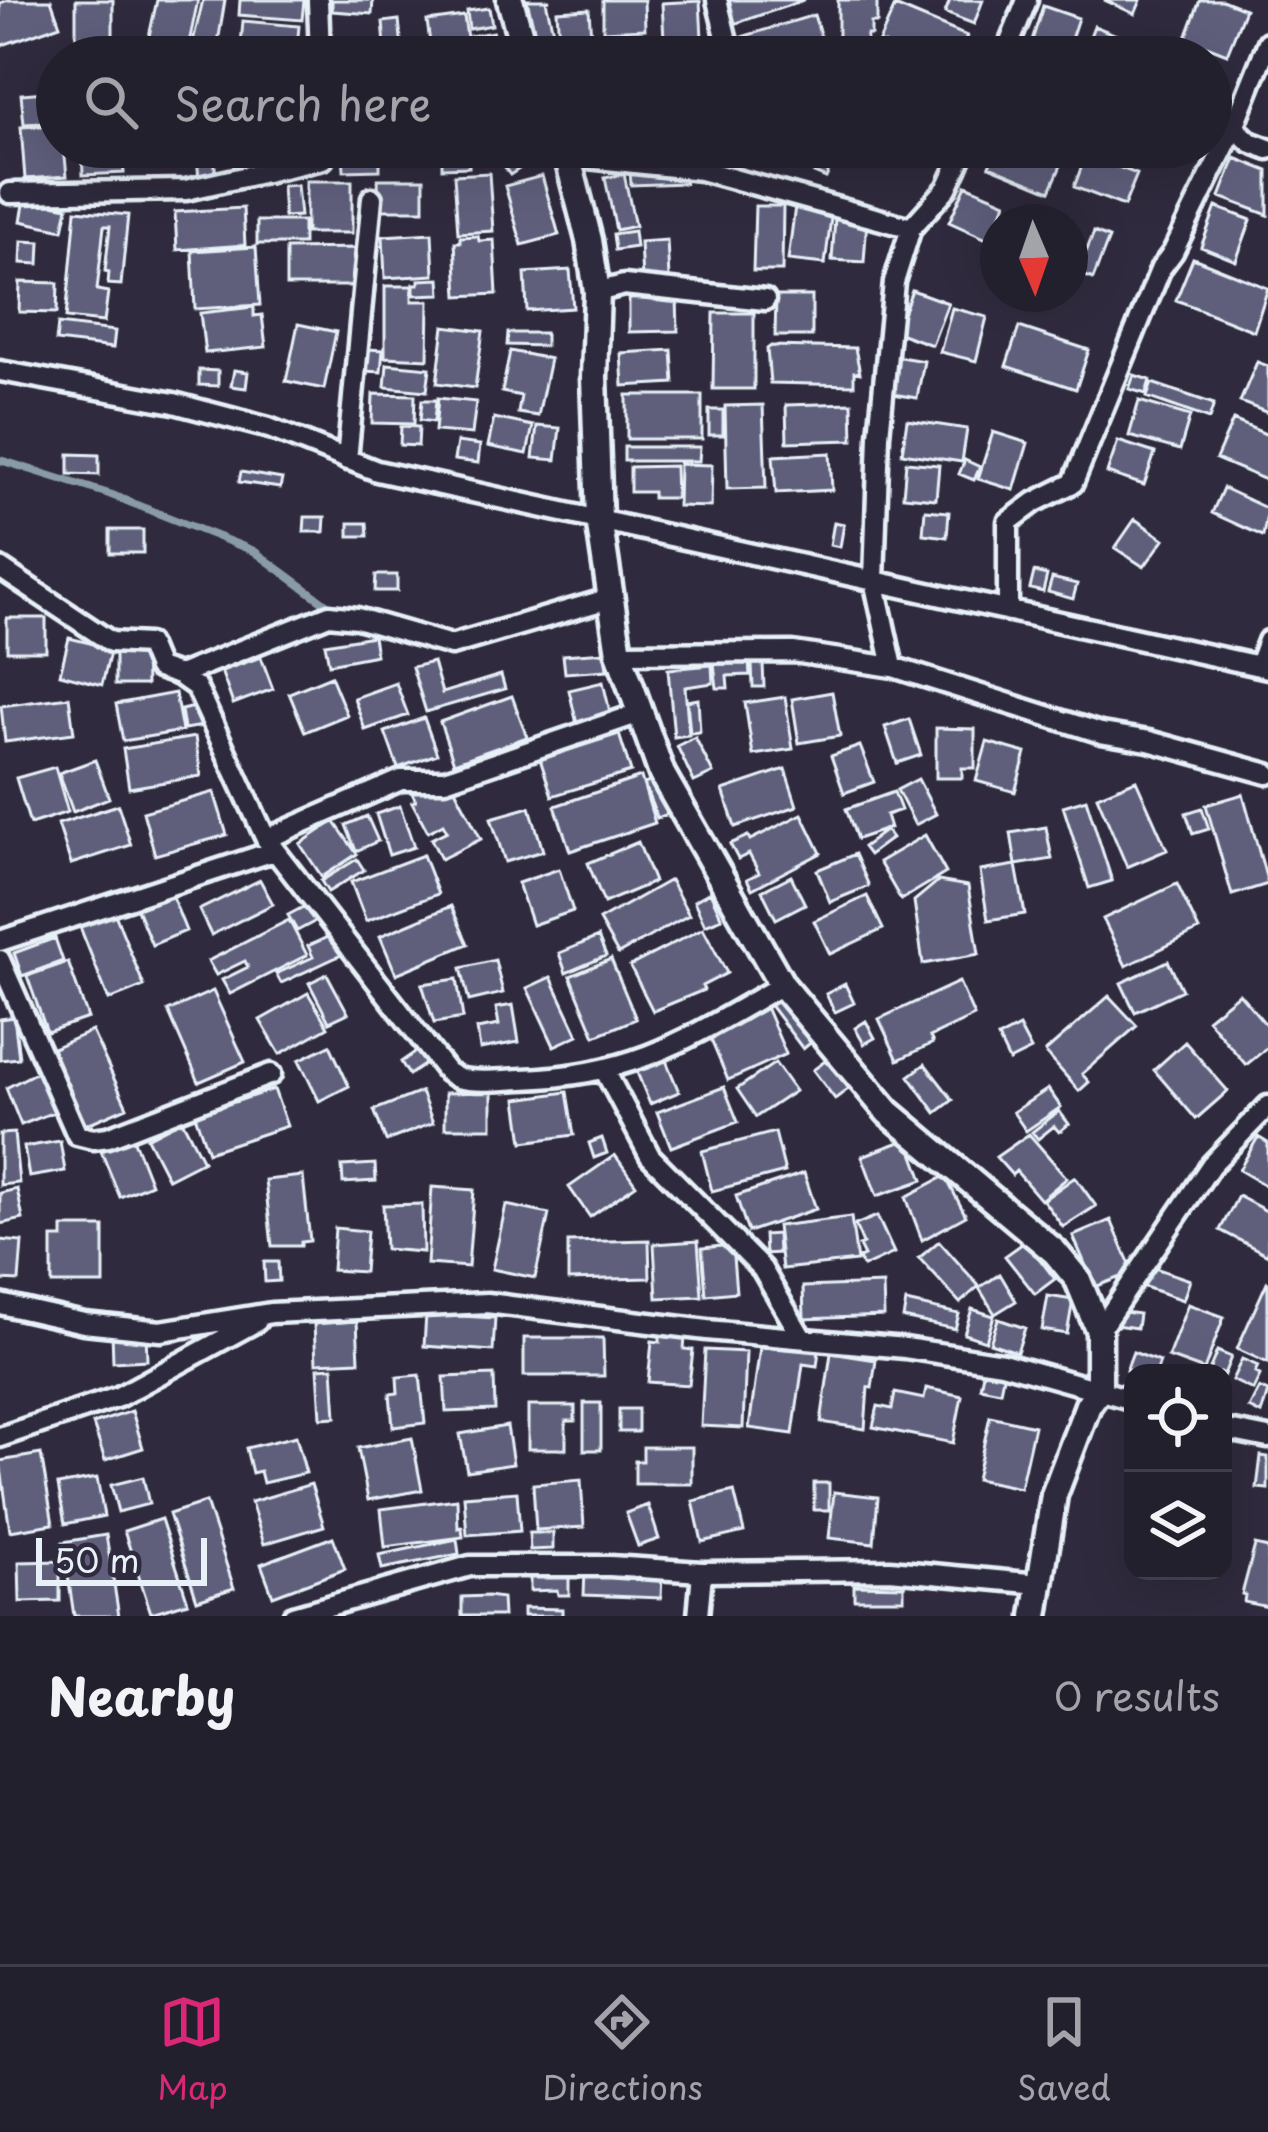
<!DOCTYPE html>
<html lang="en">
<head>
<meta charset="utf-8">
<style>
  :root { --surface:#23202e; --page:#2f2d3a; --text:#f1f3f6; --muted:#a3a3aa; --line:#403e4a; --accent:#db2777 }
  body { margin:0; font-family:"Playpen Sans",sans-serif; background:var(--page); color:var(--text) }
  .controls { position:absolute; right:36px; bottom:36px; display:grid; overflow:hidden; border-radius:24px; box-shadow:0 12px 48px #0002 }
  .controls button { width:108px; height:108px; display:grid; place-items:center; padding:0; border:0; border-bottom:3px solid var(--line); background:var(--surface); color:var(--text); font:60px sans-serif }
  .compass { position:absolute; left:980px; top:204px; width:108px; height:108px; border-radius:50%; background:var(--surface); box-shadow:0 12px 48px #0002; rotate:178deg }
  .scale { position:absolute; left:36px; bottom:30px; width:171px; box-sizing:border-box; padding-left:12px; border:6px solid #e8f1f8; border-top:0; font-size:33px; line-height:42px; white-space:nowrap; color:#e8f1f8; -webkit-text-stroke:9px #2f2a3d; paint-order:stroke }
  .list { margin:0; padding:0; list-style:none }
  h2 { display:flex; justify-content:space-between; align-items:center; height:156px; margin:0; padding:0 48px; font-size:51px }
  h2 small { font-size:39px; font-weight:400; color:var(--muted) }
  .icon { flex:none; width:66px; height:66px; fill:none; stroke:currentColor; stroke-width:2; stroke-linecap:round; stroke-linejoin:round }
  .map { position:relative; flex:none; width:1268px; height:1616px; overflow:hidden }
  .search { position:absolute; background:var(--surface); box-shadow:0 12px 48px #0002; left:36px; right:36px; top:36px; height:132px; display:flex; align-items:center; gap:30px; box-sizing:border-box; padding:0 42px; border-radius:66px; color:var(--muted); font-size:45px }
  .sheet { height:348px; background:var(--surface) }
  nav { display:flex; justify-content:space-around; align-items:center; box-sizing:border-box; height:168px; border-top:3px solid var(--line); background:var(--surface); font-size:33px; color:var(--muted) }
  nav a { display:grid; justify-items:center; gap:6px }
  nav .on { color:var(--accent) }
  .map>svg:first-child { display:block }
</style>
</head>
<body>
<div class="map">
<svg width="1268" height="1616" viewBox="0 0 1268 1616">
  <rect width="100%" height="100%" fill="#2f2a3d"/>
  <filter id="ink" filterUnits="userSpaceOnUse"><feTurbulence type="fractalNoise" baseFrequency=".00833" numOctaves="2"/><feDisplacementMap in="SourceGraphic" scale="24" xChannelSelector="R" yChannelSelector="G"/><feConvolveMatrix kernelMatrix="1 2 1 2 8 2 1 2 1" color-interpolation-filters="sRGB"/></filter>
  <g filter="url(#ink)">
    <g fill="none" stroke-linecap="round" stroke-linejoin="round">
      <path stroke="#899ba8" stroke-width="8" d="M0,460l109,34 145,57 79,58"/>
    </g>
    <path fill="#5e5e7b" stroke="#e8f1f8" stroke-width="3" d="M8,0h43l9,25 -60,21v-43z
      M76,0h37v45h-37z
      M157,0h41l-12,57 -40,-7z
      M203,0h22l-9,55 -25,-5z
      M240,0h64l-2,20 -63,-5z
      M332,0h41l-1,14 -40,-3z
      M527,0h23l-4,1 13,56h-18z
      M603,0h41l1,29 -42,2z
      M720,0h85l-77,26z
      M838,0h39v23h-6v12h-4l-1,17h-28z
      M950,0h33l-9,24 -29,-11z
      M1104,0h37l-6,14z
      M1200,0h22l23,9 -18,45 -41,-16z
      M700,1l3,56h-38l-3,-54z
      M895,6l72,30 -10,21h-42l-36,-15z
      M1043,6l35,12 -13,39 -37,-4z
      M489,8l3,17 -23,4 -2,-18z
      M589,9l3,44 -32,2 -3,-44z
      M814,15l12,38 -11,4h-74l-6,-18z
      M464,16l5,37 -37,4 -5,-36z
      M399,20l4,37h-17l-3,-35z
      M243,21l56,5 -3,31h-56z
      M1094,26l60,24 -2,7h-70z
      M493,32l2,16 -23,3 -2,-15z
      M878,44l33,13h-38z
      M637,49v8h-33v-7z
      M57,91v31l-33,2 -3,-30z
      M57,125v22h7l3,29 -42,3 -4,-52z
      M82,147h40l2,26 -41,2z
      M138,147h40l1,16 -39,3z
      M331,147h49v23l-36,1 -1,-21z
      M442,147h27v20l-27,1z
      M767,147h27l-4,13 -25,-8z
      M834,147h58l-2,15 -57,-6z
      M997,147h72l-19,44 -61,-25z
      M1103,147h67l-9,22z
      M521,152l7,11 -18,12 -8,-11z
      M214,155l2,23 -17,1 -2,-22z
      M1086,155l51,19 -13,32 -50,-19z
      M821,157l12,5 -7,16 -12,-5z
      M1235,158l33,13v44l-48,-18z
      M685,169v14l-54,2 -1,-14z
      M489,173l4,58 -35,2 -4,-58z
      M624,174l11,52 -19,4 -11,-52z
      M542,176l17,59 -37,10 -17,-59z
      M378,179h46v31h-45z
      M306,181h46v52h-46z
      M297,185l3,31 -16,1 -2,-31z
      M966,185l40,17 -17,38 -40,-18z
      M25,199l43,8 -5,23 -42,-9z
      M755,206h28l-1,65h-29z
      M795,206l37,5 -7,53 -37,-4z
      M1216,207l35,13 -15,41 -35,-14z
      M243,208l2,37 -68,5 -2,-38z
      M76,210l52,5 -7,70 -13,-1 1,-12 -4,-1 5,-45h-6l-7,64 11,2 -4,30 -38,-4z
      M835,218l32,2 -3,42 -32,-2z
      M257,221h46v23h-46z
      M634,231l2,16 -21,3 -2,-16z
      M1094,232l15,6 -16,41 -15,-6z
      M432,233l2,42 -49,3 -2,-42z
      M478,236l1,5 15,-1 3,54 -39,2 -3,-54h5v-5z
      M667,240l2,38 -27,2 -2,-38z
      M22,241l18,1 -1,22 -18,-1z
      M256,247l4,58 -65,4 -3,-58z
      M359,248v38h-73v-37z
      M1193,258l75,30 -14,43 -78,-31z
      M570,270l3,38 -46,3 -2,-38z
      M440,279l1,15 -27,1v-11h5v-4z
      M20,282l38,1 -1,30 -38,-1z
      M385,286h27v15h17l-1,58 -43,-2z
      M912,290l36,13 -16,42 -36,-13z
      M776,296h36v40h-37z
      M677,298l1,33 -49,1v-33z
      M254,307v9l8,-1 4,32 -61,6 -5,-40z
      M952,308l35,9 -11,44 -36,-9z
      M714,313h40v76h-41z
      M58,324l57,7 -2,17 -57,-7z
      M298,324l38,8 -12,57 -38,-8z
      M444,326l39,5 -8,57 -38,-5z
      M1019,327l70,23 -13,39 -70,-23z
      M508,333h37v13l-38,-1z
      M771,346l84,2 5,25 -6,-1v13l-84,-2 -3,-34z
      M367,349l16,1 -2,22 -16,-1z
      M672,350l2,33 -51,3 -2,-33z
      M510,351l40,8 -12,57 -20,-3 3,-17 -19,-4z
      M894,356l30,5 -7,37 -30,-5z
      M1257,362l11,4v47l-28,-11z
      M387,364l43,4 -3,23 -42,-4z
      M199,370l19,1v15l-19,-1z
      M234,370l14,2 -2,16 -15,-2z
      M1134,375l16,5 -4,14 -17,-5z
      M1152,383l62,21 -5,15 -62,-22z
      M373,394l42,1 -1,29 -42,-1z
      M627,395h75v44h-75z
      M438,398l38,4 -4,32 -37,-3z
      M422,400h14l-2,22 -14,-2z
      M1139,401l51,15 -10,34 -51,-14z
      M852,403l1,37 -66,2 -1,-37z
      M763,405l3,83 -39,1 -2,-83z
      M709,410h14v25h-14z
      M494,418l39,8 -6,28 -39,-8z
      M907,420l60,9 -5,33 -60,-9z
      M1233,420l35,15v46l-52,-22z
      M401,426l18,1 -1,19 -18,-1z
      M537,426l23,2 -4,32 -23,-2z
      M993,432l35,11 -14,47 -36,-11z
      M1118,441l37,12 -11,32 -37,-12z
      M457,442l23,3 -2,18 -24,-3z
      M624,447h76l-1,14h-75z
      M830,453l2,37 -56,3 -3,-37z
      M69,454l30,1v20l-30,-1z
      M965,460l15,7 -6,13 -15,-6z
      M906,462l33,3 -3,34 -33,-3z
      M679,464l33,1 -1,42 -33,-1z
      M675,466l1,32h-23v-6h-23v-25z
      M241,472l41,7 -2,9 -41,-6z
      M1223,488l45,21 -5,27 -51,-23z
      M925,510l24,2 -2,25 -24,-3z
      M305,517h20l-1,15h-20z
      M1135,519l29,20 -20,28 -29,-19z
      M834,522l10,2 -4,23 -10,-2z
      M349,523h18l1,13h-19z
      M110,530h33v23h-33z
      M1034,572l13,3 -4,17 -13,-3z
      M376,575h21v16h-22z
      M1052,578l25,6 -4,15 -25,-7z
      M7,618h39v33h-39z
      M373,636l3,19 -47,9 -4,-20z
      M69,638l42,10 -9,37 -42,-11z
      M145,650l1,35h-31v-34z
      M605,652l2,18 -42,3 -2,-18z
      M261,657l12,32 -40,15 -12,-33z
      M433,662l9,31 59,-18 4,14 -79,23 -14,-45z
      M749,663l1,12 -23,1 1,12h-11l-3,-24z
      M752,664h11l1,23h-11z
      M712,665l1,18 -28,4 4,48 -15,2 -6,-68z
      M331,676l16,39 -42,17 -16,-39z
      M603,682l9,39 -34,7 -9,-38z
      M396,683l12,32 -43,15 -11,-32z
      M832,692l8,44 -41,7 -7,-44z
      M175,693l7,38 -59,10 -7,-37z
      M512,696l15,41 -73,26 -14,-41z
      M69,697l5,36 -69,9 -4,-36z
      M785,697l8,52 -40,6 -8,-52z
      M698,699l2,33 -10,1 -3,-32z
      M199,706l4,20 -19,3 -3,-19z
      M424,718l13,36 -39,14 -13,-36z
      M909,719l12,36 -24,8 -12,-36z
      M936,728l39,1v39h-13v10h-26z
      M619,734l12,38 -79,24 -12,-37z
      M195,737l6,39 -72,12 -6,-39z
      M695,737l18,36 -19,9 -17,-36z
      M987,742l39,11 -11,39 -39,-11z
      M860,746l14,36 -30,11 -13,-37z
      M95,760l14,38 -36,14 -14,-39z
      M55,767l13,45 -38,12 -14,-46z
      M785,769l12,37 -62,21 -12,-37z
      M641,777l14,46 -85,28 -15,-45z
      M657,779l14,34 -14,5 -13,-34z
      M918,779l18,35 -21,11 -18,-35z
      M1136,780l31,70 -40,17 -30,-71z
      M431,783l4,8 17,-8 29,56 -40,20 -10,-20 16,-8 -4,-7 -15,8 -16,-30 4,-1 -4,-8z
      M214,792l13,43 -72,20 -12,-43z
      M894,792l7,18 -15,5 4,13 -33,11 -11,-30z
      M1243,794l25,90 -36,11 -26,-90z
      M1086,799l26,82 -23,7 -26,-82z
      M118,805l13,40 -60,19 -13,-40z
      M400,806l14,41 -25,8 -13,-41z
      M530,807l13,44 -38,11 -14,-44z
      M1202,808l7,21 -16,5 -7,-21z
      M802,814l19,39 -69,36 -5,-10 12,-6 -10,-19 -11,5 -8,-15 18,-8 2,4z
      M367,816l11,25 -22,10 -10,-26z
      M334,821l23,33 -35,23 -22,-33z
      M1046,827l6,32 -36,6 -5,-32z
      M886,830l6,8 -23,17 -6,-8z
      M925,835l21,38 -45,27 -22,-38z
      M638,842l16,40 -50,21 -16,-40z
      M855,854l14,32 -39,16 -13,-32z
      M423,855l15,39 -72,27 -15,-39z
      M357,859l7,11 -36,22 -7,-11z
      M1016,865l9,49 -37,6 -8,-49z
      M559,869l14,42 -41,14 -14,-42z
      M791,876l14,28 -29,15 -14,-28z
      M260,880l13,24 -62,31 -12,-25z
      M670,880l19,35 -71,39 -19,-34z
      M938,881l30,5 11,68 -56,10 -9,-63z
      M1177,884l22,46 -73,36 -23,-47z
      M710,892l12,26 -17,7 -11,-24z
      M172,896l14,35 -34,14 -15,-36z
      M867,896l16,33 -53,25 -16,-33z
      M307,905l9,16 -19,10 -9,-16z
      M451,906l17,38 -72,30 -16,-38z
      M115,914l29,72 -35,14 -29,-73z
      M289,920l18,35 -77,39 -8,-14 26,-13 -3,-6 -29,14 -8,-14z
      M703,928l24,45 -25,13 2,4 -51,21 -23,-45z
      M332,935l9,20 -60,28 -5,-9 37,-17 -5,-11z
      M598,937l8,19 -40,17 -7,-20z
      M55,938l8,23 -41,15 -8,-23z
      M611,959l25,60 -41,17 -25,-60z
      M495,960l8,33 -34,8 -8,-33z
      M1168,961l14,29 -47,22 -14,-29z
      M68,962l20,56 -41,14 -20,-56z
      M327,974l21,39 -19,9 -20,-39z
      M551,977l27,58 -24,11 -27,-58z
      M457,979l6,39 -29,5 -12,-39z
      M959,982l15,34 -44,21 3,6 -35,17 -19,-41z
      M845,984l9,19 -19,9 -9,-18z
      M213,991l32,71 -46,20 -31,-71z
      M777,991l37,49 -11,9 -37,-49z
      M308,993l20,34 -48,27 -20,-34z
      M1239,993l29,34v20l-22,18 -39,-46z
      M1109,996l28,30 -55,48 7,8 -10,9 -34,-39z
      M513,1005l6,37 -39,7 -3,-20 22,-4 -3,-17z
      M766,1007l20,47 -58,26 -20,-47z
      M14,1017l5,41 -19,2v-41z
      M866,1021l9,17 -11,6 -9,-16z
      M1019,1027l12,23 -22,11 -11,-23z
      M92,1031l35,76 -42,18 -34,-76z
      M1185,1042l43,49 -32,28 -42,-49z
      M330,1045l19,41 -30,15 -20,-41z
      M421,1048l9,13 -21,14 -8,-13z
      M663,1053l16,39 -29,12 -16,-39z
      M829,1058l22,29 -16,12 -22,-29z
      M775,1063l20,28 -39,26 -19,-28z
      M925,1064l28,36 -17,13 -27,-37z
      M37,1072l17,40 -33,13 -15,-37z
      M724,1087l14,35 -67,25 -14,-35z
      M274,1089l13,37 -79,26 -13,-37z
      M1048,1089l13,18 -35,24 -13,-19z
      M421,1092l12,31 -47,18 -12,-31z
      M492,1092v36h-47v-35z
      M567,1092l7,43 -51,7 -6,-43z
      M1059,1111l10,13 -10,8 -5,-6 -16,13 -6,-7z
      M182,1120l21,41 -35,18 -21,-41z
      M775,1132l10,40 -73,19 -10,-40z
      M14,1133l5,50 -19,2v-51z
      M1029,1134l38,44 -26,22 -25,-29 -4,4 -16,-18z
      M1258,1137l10,6v44l-29,-17z
      M133,1138l18,46 -31,13 -19,-46z
      M602,1138l5,15 -13,5 -5,-15z
      M908,1139l15,41 -46,16 -15,-40z
      M60,1141l5,30 -36,6 -5,-30z
      M615,1155l21,30 -46,32 -21,-30z
      M375,1164l1,17 -33,2 -1,-17z
      M804,1173l12,36 -68,23 -12,-36z
      M303,1176l7,65 -9,1v4h-29l-7,-66z
      M945,1176l21,40 -44,24 -16,-43z
      M1075,1177l21,29 -33,21 -20,-27z
      M432,1187l42,3 -6,77 -41,-3z
      M17,1189l6,30 -23,5v-31z
      M1238,1196l30,16v43l-48,-25z
      M422,1204l1,48 -38,-3 -2,-44z
      M506,1205l43,9 -14,64 -43,-9z
      M877,1216l17,37 -31,14 -4,-9 5,-2 -5,-10 4,-2 -8,-19z
      M851,1217l6,44 -75,8 -5,-43z
      M1111,1220l22,52 -38,15 -22,-51z
      M63,1227h41v57h-52v-46h11z
      M335,1228l32,3 -3,41 -32,-2z
      M777,1234l1,19 -13,1 -1,-19z
      M0,1240l22,2 -3,39 -19,-1z
      M649,1240l1,38 -82,2v-38z
      M698,1241l4,55 -45,2 -3,-54z
      M939,1241l40,45 -19,17 -41,-45z
      M1026,1241l29,38 -20,15 -30,-38z
      M732,1245l4,47 -30,3 -4,-47z
      M264,1262h14l1,19 -14,1z
      M1149,1266l41,14 -7,20 -41,-14z
      M1000,1274l16,27 -21,13 -16,-26z
      M1267,1282l1,1v80l-31,-14z
      M883,1284l1,32 -80,3 -1,-32z
      M1048,1296l25,4 -6,34 -25,-4z
      M906,1302l53,12 -4,15 -52,-11z
      M1188,1304l36,13 -20,53 -36,-13z
      M972,1309l22,7 -8,25 -22,-7z
      M1117,1311l22,3 -2,14 -22,-3z
      M426,1314l69,4 -2,33 -69,-5z
      M998,1319l27,9 -8,24 -27,-9z
      M357,1321l2,40 -43,2 -2,-39z
      M146,1332l1,28 -34,2 -1,-29z
      M660,1336l25,2 -1,11 9,1 -4,35 -41,-3 4,-41 8,1z
      M524,1338h79l1,38h-80z
      M760,1347l59,4 -2,15 -14,-2 -10,70 -44,-6z
      M705,1350l41,2 -3,76 -42,-2z
      M1217,1351l14,6 -8,20v-4h-15z
      M1133,1352l27,10 -4,11 -30,-3z
      M831,1353l45,7 -4,28 -4,-1 -3,42 -44,-7z
      M1242,1359l16,7 -3,6 5,3 -7,15 -21,-10z
      M333,1367l3,50 -15,1 -3,-50z
      M984,1368l20,4 -4,19 -20,-4z
      M420,1375l5,48 -32,4 -3,-33 8,-1 -1,-16z
      M494,1375l1,35 -49,2 -2,-35z
      M926,1388l36,8 -9,47 -80,-16 5,-21 14,3 3,-16 29,6z
      M1259,1388l9,4 -7,22 -12,-6z
      M584,1403h17v47h-17z
      M528,1406h47v15h-9v28h-38z
      M619,1409h19v23h-19z
      M132,1411l11,37 -38,12 -12,-36z
      M990,1416l44,10 -14,62 -44,-9z
      M507,1426l6,38 -46,7 -7,-37z
      M296,1436l10,37 -43,10 -3,-12 -8,2 -6,-25z
      M412,1438l10,52 -54,10 -10,-52z
      M643,1447h49v37h-57v-23h8z
      M41,1454l12,70 -43,7 -10,-70z
      M1261,1456l7,1v32l-11,-1z
      M143,1477l6,27 -31,8 -7,-27z
      M97,1478l7,38 -39,8 -7,-39z
      M581,1480l3,47 -48,3 -3,-46z
      M814,1483h15v27h-15z
      M311,1484l13,42 -60,18 -13,-42z
      M734,1491l10,41 -42,10 -9,-41z
      M517,1492l3,39 -53,4 -3,-39z
      M834,1492l44,5 -4,46 -45,-5z
      M457,1499l1,29 4,-1 1,10 -78,10 -4,-38z
      M206,1502l28,86 -37,12 -28,-86z
      M648,1505l11,34 -21,7 -12,-33z
      M161,1519l27,83 -37,11 -27,-82z
      M529,1533h24v16l-23,1z
      M106,1535l13,81h-45l-11,-74z
      M333,1537l12,32 -72,27 -12,-32z
      M457,1539l2,15 -77,15 -3,-14z
      M1255,1545l13,3v59l-24,-5 1,-7 -3,-1z
      M60,1561v40l-40,1 -1,-40z
      M585,1571l77,3 -1,24 -77,-3z
      M569,1572v23h-11l-1,-5 -27,1v-18z
      M854,1585l50,1v13h-50z
      M488,1596l14,2 1,18h-41v-19z
      M523,1608l39,1v7h-39z"/>
    <g fill="none" stroke-linecap="round" stroke-linejoin="round">
      <defs>
        <path id="street" d="M318,0l2,57
          M717,0l14,57
          M1004,57l23,-57
          M1234,127l16,15 18,7
          M569,156l132,14 210,58
          M10,193l176,-3 137,-31 -1,-12
          M597,292l27,-7 141,15
          M0,371l174,32 95,25 108,43 891,197
          M347,460l25,-262
          M0,568l111,74 37,2 10,24 21,7 17,12 70,152 181,233 10,6c21,5 43,2 65,1 114,-4 165,-40 260,-94
          M1008,611v-89l27,-20 38,-19 88,-215 12,-16 61,-125 34,-85
          M619,653l174,-1 100,15 208,66 48,8 119,33
          M1259,665l9,-24
          M893,667l-19,-87 5,-145 15,-153 17,-54 36,-40 19,-41
          M179,675l150,-60 28,3 94,27 160,-47
          M266,839l135,-59h44l195,-67
          M0,941l274,-90
          M0,960l77,175 16,4 15,-2 163,-63
          M605,1071l45,85 112,113 40,69
          M0,1304l84,19 77,8 110,-18 216,-10 220,27 198,18 97,15 131,37
          M1099,1331l112,-166 57,-59
          M1223,1429l45,9
          M0,1437l118,-40 139,-76
          M293,1616l177,-50h140l92,6 188,-2 149,14
          M698,1616l4,-44"/>
        <path id="secondary" d="M510,0l16,57
          M565,147l24,93 8,52 -3,85 5,142 20,134 43,121 120,211 106,127 167,140 23,28 21,51v59l-11,15 -34,90 -19,121"/>
      </defs>
      <use href="#street" stroke="#e8f1f8" stroke-width="27"/>
      <use href="#secondary" stroke="#e8f1f8" stroke-width="33"/>
      <use href="#street" stroke="#2f2a3d" stroke-width="18"/>
      <use href="#secondary" stroke="#2f2a3d" stroke-width="24"/>
    </g>
  </g>
</svg>
<div class="controls">
<button><svg class="icon" aria-label="locate" viewBox="0 0 24 24"><circle cx="12" cy="12" r="6"/><path d="M12 2v4M12 18v4M2 12h4M18 12h4"/></svg></button>
<button><svg class="icon" aria-label="layers" viewBox="0 0 24 24"><path d="M12 4l9 5-9 5-9-5zM3 14l9 5 9-5"/></svg></button>
</div>
<svg class="compass" viewBox="-18 -18 36 36"><path d="M0-13l5 13h-10z" fill="#e53935"/><path d="M0 13l5-13h-10z" fill="#a3a3aa"/></svg>
<div class="scale">50 m</div>
<div class="search"><svg class="icon" aria-label="search" viewBox="0 0 24 24"><circle cx="10" cy="10" r="6"/><path d="M15 15l6 6"/></svg>Search here</div>
</div>
<section class="sheet">
<h2>Nearby<small>0 results</small></h2>
<ul class="list">
</ul>
</section>
<nav>
<a class="on"><svg class="icon" aria-label="map" viewBox="0 0 24 24"><path d="M3 6l6-2 6 2 6-2v14l-6 2-6-2-6 2zM9 4v14M15 6v14"/></svg>Map</a>
<a><svg class="icon" aria-label="directions" viewBox="0 0 24 24"><path d="M12 3l9 9-9 9-9-9zM9 14v-3h6M13 9l2 2-2 2"/></svg>Directions</a>
<a><svg class="icon" aria-label="saved" viewBox="0 0 24 24"><path d="M7 4h10v16l-5-4-5 4z"/></svg>Saved</a>
</nav>
</body>
</html>
